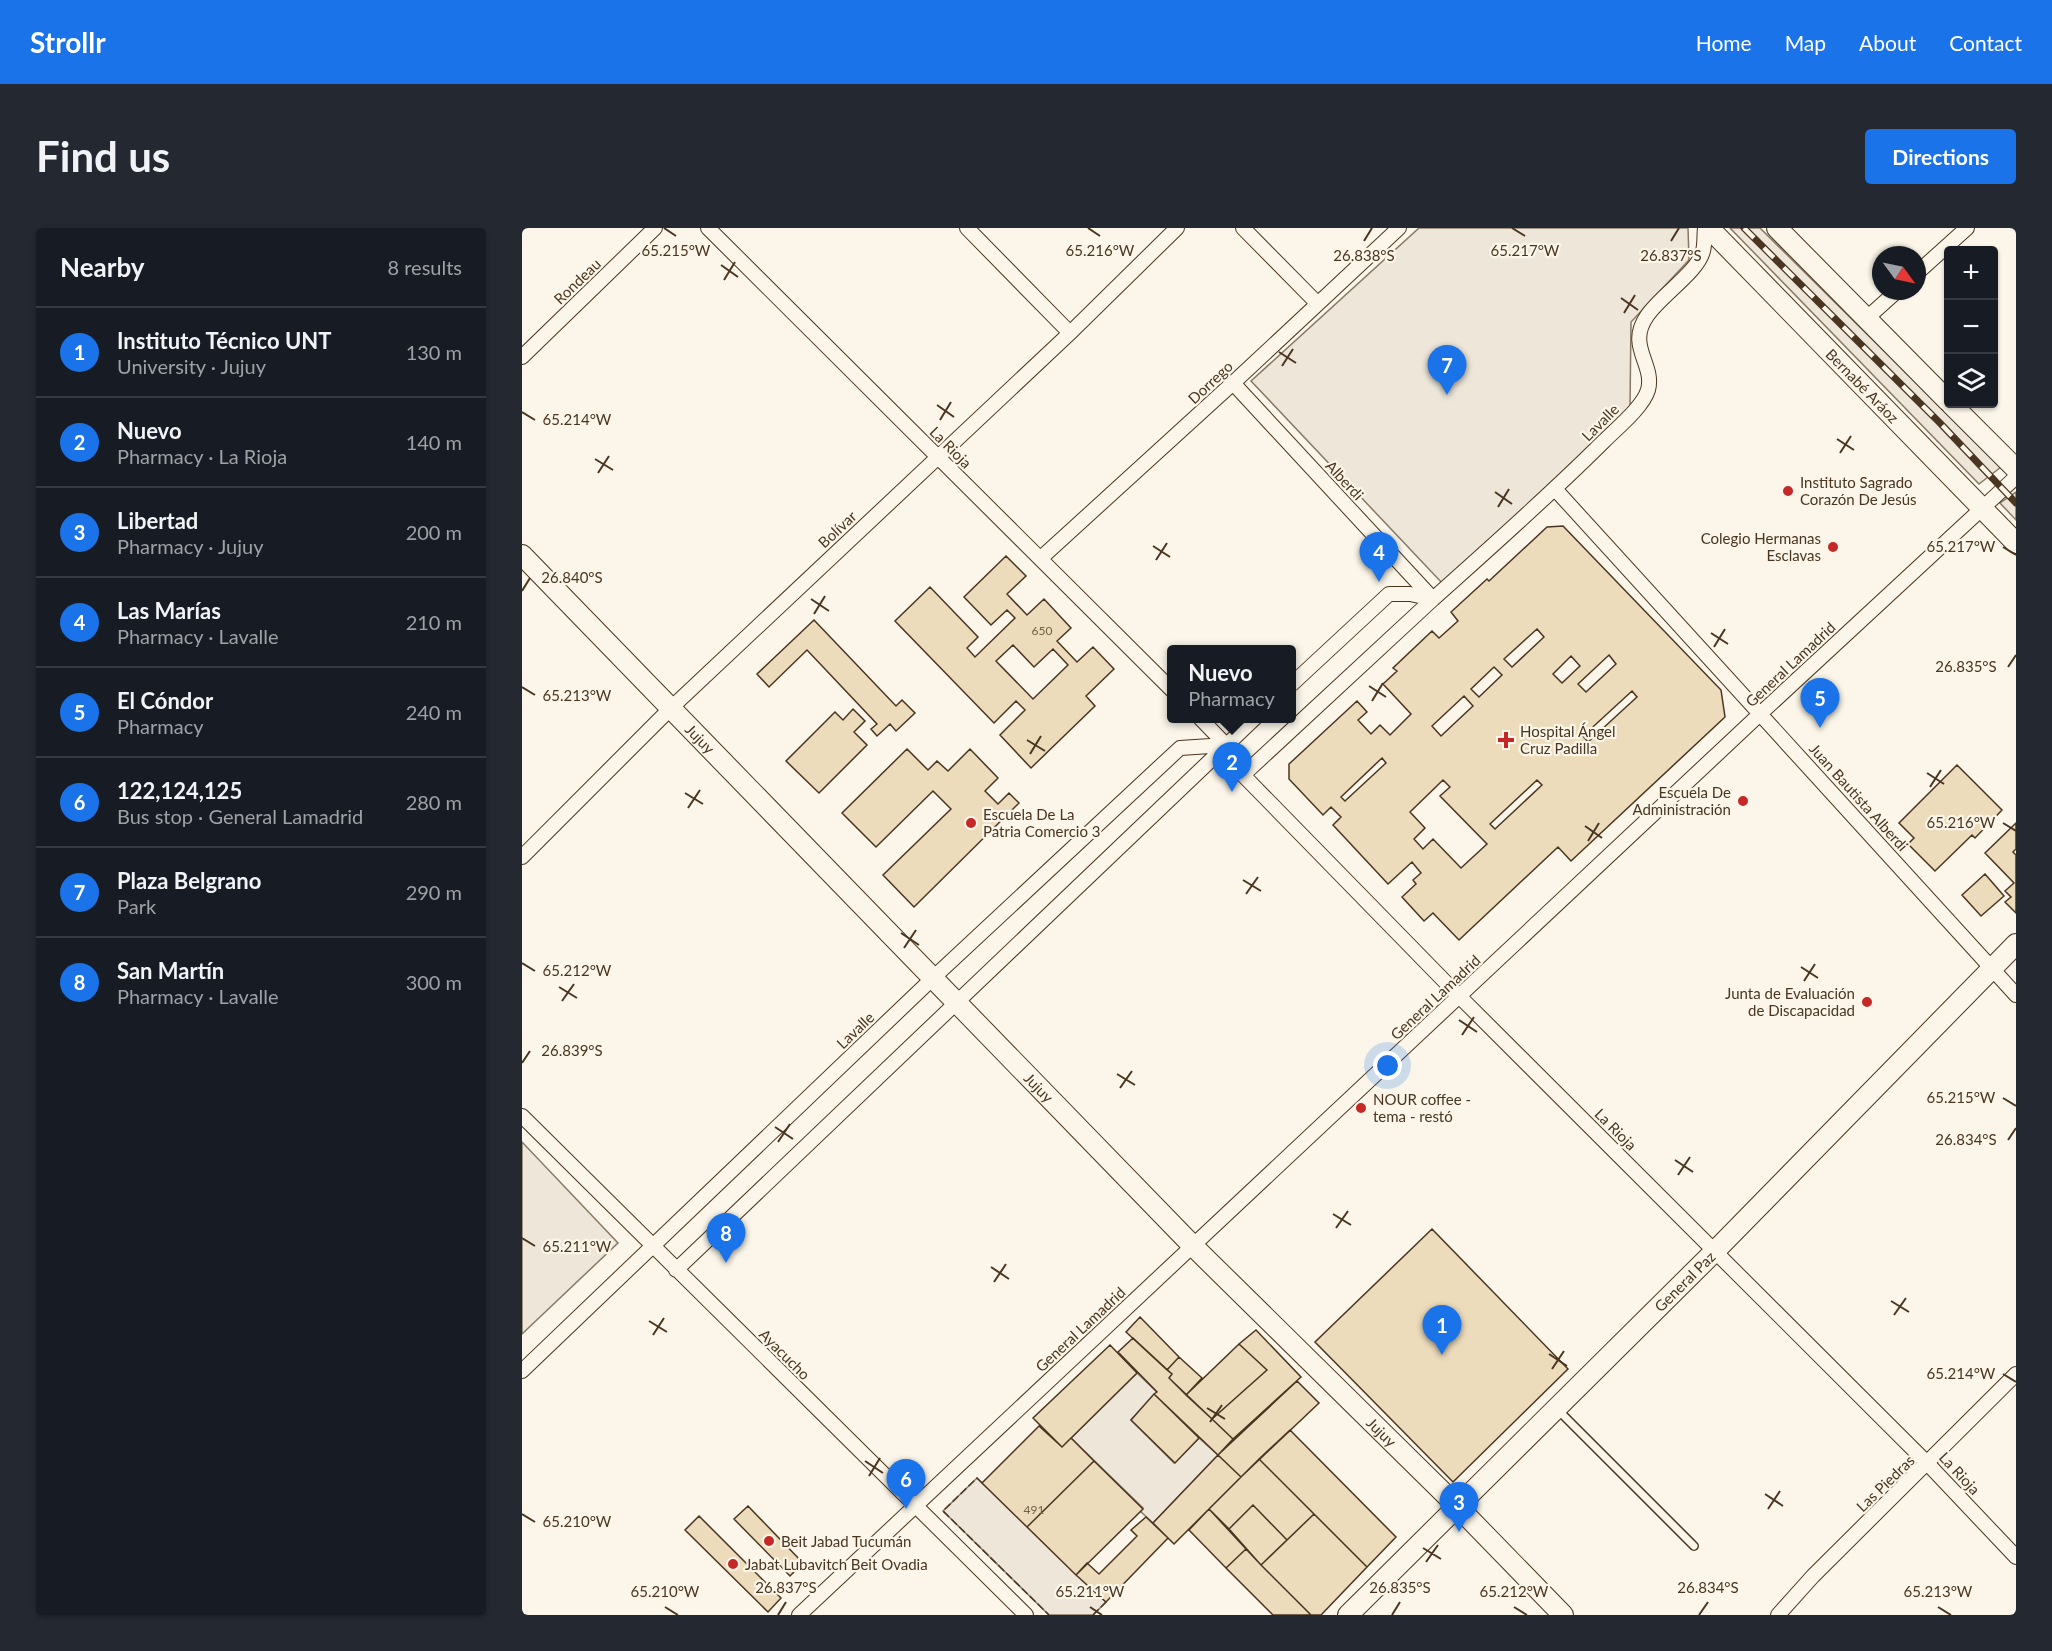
<!DOCTYPE html>
<html lang="en">
<head>
<meta charset="utf-8">
<style>
  :root { --surface:#171b24; --page:#242831; --text:#f1f3f6; --muted:#9ea1a6; --line:#363941; --accent:#1a73e8 }
  body { margin:0; font-family:Lato,sans-serif; background:var(--page); color:var(--text) }
  .controls { position:absolute; right:18px; top:18px; display:grid; overflow:hidden; border-radius:6px; box-shadow:0 2px 4px #0004 }
  .controls button { width:54px; height:54px; display:grid; place-items:center; padding:0; border:0; border-bottom:2px solid var(--line); background:var(--surface); color:var(--text); font:30px sans-serif }
  .compass { position:absolute; left:1350px; top:18px; width:54px; height:54px; border-radius:50%; background:var(--surface); box-shadow:0 2px 4px #0004; rotate:123deg }
  .you { position:absolute; left:866px; top:838px; width:21px; height:21px; margin:-15px; border:4px solid #fff; border-radius:50%; background:#1a73e8; box-shadow:0 0 0 9px #1a73e833 }
  .badge { display:grid; place-items:center; width:39px; height:39px; border-radius:50%; background:var(--accent); color:#fff; font-size:20px; font-weight:700 }
  .pin { position:absolute; translate:-50% -50px; filter:drop-shadow(0 2px 3px #0008) }
  .pin::after { content:''; position:absolute; top:32px; width:21px; height:18px; background:inherit; clip-path:polygon(0 0,100% 0,50% 100%) }
  .popup { position:absolute; left:645px; top:417px; width:129px; height:78px; box-sizing:border-box; display:grid; place-content:center; border-radius:6px; background:var(--surface); filter:drop-shadow(0 2px 4px #0005); font-size:20px; white-space:nowrap; color:var(--muted) }
  .popup b { font-size:22px; color:var(--text) }
  .popup::after { content:''; position:absolute; left:50%; top:100%; margin-left:-12px; border:12px solid transparent; border-top-color:var(--surface) }
  .list { margin:0; padding:0; list-style:none }
  h2 { display:flex; justify-content:space-between; align-items:center; height:78px; margin:0; padding:0 24px; font-size:26px }
  h2 small { font-size:20px; font-weight:400; color:var(--muted) }
  .list li { display:grid; grid-template-columns:39px 1fr auto; gap:18px; align-items:center; box-sizing:border-box; height:90px; padding:0 24px; border-top:2px solid var(--line) }
  .list b { display:block; font-size:22px; white-space:nowrap }
  .list p { margin:0; font-size:20px; white-space:nowrap; color:var(--muted) }
  .list em { font-size:20px; font-style:normal; color:var(--muted) }
  .icon { flex:none; width:33px; height:33px; fill:none; stroke:currentColor; stroke-width:2; stroke-linecap:round; stroke-linejoin:round }
  .map { position:relative; flex:none; width:1494px; height:1387px; overflow:hidden; border-radius:6px }
  header { display:flex; align-items:center; gap:36px; box-sizing:border-box; height:84px; padding:0 30px; background:var(--accent); color:#fff }
  header strong { font-size:28px }
  nav { display:flex; gap:33px; margin-inline-start:auto; font-size:21px }
  .intro { display:flex; align-items:center; justify-content:space-between; box-sizing:border-box; height:144px; padding:0 36px }
  h1 { margin:0; font-size:42px }
  .button { padding:15px 27px; border-radius:6px; background:var(--accent); color:#fff; font-size:21px; font-weight:700 }
  main { display:flex; gap:36px; padding:0 36px }
  aside { flex:1; background:var(--surface); border-radius:6px; box-shadow:0 2px 4px #0004 }
  .map>svg:first-child { display:block }
</style>
</head>
<body>
<header>
<strong>Strollr</strong>
<nav><a>Home</a><a>Map</a><a>About</a><a>Contact</a></nav>
</header>
<div class="intro"><h1>Find us</h1><a class="button">Directions</a></div>
<main>
<aside>
<h2>Nearby<small>8 results</small></h2>
<ul class="list">
<li><span class="badge">1</span><div><b>Instituto Técnico UNT</b><p>University · Jujuy</p></div><em>130 m</em></li>
<li><span class="badge">2</span><div><b>Nuevo</b><p>Pharmacy · La Rioja</p></div><em>140 m</em></li>
<li><span class="badge">3</span><div><b>Libertad</b><p>Pharmacy · Jujuy</p></div><em>200 m</em></li>
<li><span class="badge">4</span><div><b>Las Marías</b><p>Pharmacy · Lavalle</p></div><em>210 m</em></li>
<li><span class="badge">5</span><div><b>El Cóndor</b><p>Pharmacy</p></div><em>240 m</em></li>
<li><span class="badge">6</span><div><b>122,124,125</b><p>Bus stop · General Lamadrid</p></div><em>280 m</em></li>
<li><span class="badge">7</span><div><b>Plaza Belgrano</b><p>Park</p></div><em>290 m</em></li>
<li><span class="badge">8</span><div><b>San Martín</b><p>Pharmacy · Lavalle</p></div><em>300 m</em></li>
</ul>
</aside>
<div class="map">
<svg width="1494" height="1387" viewBox="0 0 1494 1387">
  <rect width="100%" height="100%" fill="#fbf6e9"/>
  <path fill="#ede6d9" stroke="#887966" stroke-width="1.5" d="M897,0h269l1,32 -58,62 -1,86 -187,176 -192,-203z
    M1208,0h30l241,239 -22,17z
    M1494,264v28l-16,-17z
    M0,914l96,101 -96,91z
    M615,1145l20,19 -26,28 43,43 25,-25 19,17 -65,68 -13,-12 3,-3 -72,-70z
    M455,1250l129,124 -13,13h-44l-106,-104z"/>
  <path fill="#ecdcbc" stroke="#4a3520" stroke-width="1.5" fill-rule="evenodd" d="M1041,298l158,164 4,27 -154,144 -13,-14 -99,93 -26,-27 -9,8 -22,-24 14,-13 -3,-4 8,-7 -9,-11 -24,22 -55,-59 8,-8 -10,-10 -8,8 -34,-36v-15l68,-63 10,11 -9,8 13,14 9,-9 10,10 21,-21 -28,-30 14,-13 -4,-3 39,-37 7,7 19,-17 -7,-9 36,-33 2,2 58,-54zM1015,401l7,8 -32,30 -8,-8zM1087,427l7,9 -30,28 -8,-8zM1049,428l9,10 -18,17 -9,-9zM972,439l8,8 -23,22 -8,-8zM1110,463l5,6 -49,45 -5,-6zM942,468l9,10 -32,30 -9,-10zM860,530l4,5 -41,38 -4,-4zM921,552l7,7 -10,9 47,48 -26,24 -28,-29 -10,10 -9,-10 11,-11 -15,-16zM1015,552l5,5 -47,44 -5,-5z
    M484,328l20,20 -19,18 20,21 17,-16 27,29 -14,13 20,21 16,-15 21,22 -28,27 9,10 -64,62 -31,-33 25,-25 -9,-9 -22,22 -99,-102 35,-34 48,50 -11,11 8,9 40,-39 -8,-8 -16,15 -27,-28zM491,417l21,22 19,-18 15,16 -35,34 -37,-38z
    M292,392l82,86 6,-6 13,13 -19,18 -6,-7 -13,12 -6,-7 6,-5 -70,-74 -38,37 -12,-13z
    M331,481l12,12 -11,11 13,13 -48,48 -33,-32 49,-49 8,8z
    M385,521l21,21 9,-9 11,10 22,-22 28,29 -13,13 13,13 11,-11 10,10 -105,104 -31,-32 68,-66 -18,-18 -57,56 -34,-34z
    M1435,537l45,45 -27,28 -3,-3 -37,36 -27,-27 6,-6 -15,-15z
    M1494,595v26l-3,3 3,3v58l-11,-11 6,-5 -6,-6 9,-8 -29,-30z
    M1463,646l19,22 -23,20 -19,-21z
    M910,1001l136,140 -115,113 -138,-140z
    M618,1089l39,40 -12,13 -41,-38z
    M734,1102l45,47 -68,62 -21,-20 55,-49 -28,-26z
    M611,1110l39,36 -3,4 64,61 -15,16 -64,-61 3,-2 -39,-40z
    M717,1116l28,26 -55,49 -26,-24z
    M588,1117l27,28 -75,74 -29,-29z
    M657,1129l23,21 -16,17 -17,-17 3,-4 -5,-4z
    M775,1153l22,22 -78,74 -23,-22z
    M632,1166l45,44 -24,25 -44,-43z
    M517,1198l23,21 9,-9 23,23 -67,66 -45,-44z
    M768,1202l106,107 -29,30 -108,-108z
    M696,1227l23,22 -67,67 -21,-21z
    M737,1231l55,55 -27,26 -34,-35 -24,24 -20,-20z
    M572,1233l49,48 -67,66 -49,-48z
    M731,1277l34,35 -26,25 -32,-36z
    M226,1278l55,57 -13,13 -56,-57z
    M687,1281l37,40 -20,19 -37,-38z
    M792,1286l53,53 -46,48h-10l-50,-50z
    M177,1288l82,82 -13,14 -83,-82z
    M624,1289l22,21 -62,64 -30,-27 11,-12 12,11 38,-38 -6,-6z
    M724,1321l15,16 50,50h-38l-47,-47z"/>
  <g fill="none" stroke-linecap="round" stroke-linejoin="round">
    <defs>
      <path id="lane" d="M1036,1182l136,136"/>
      <path id="street" d="M186,0l464,462
        M445,0l103,105
        M721,0l74,75
        M1395,45l50,-45
        M1345,90l30,-27
        M0,129l133,-129
        M711,155l200,216 -190,176
        M1033,261l461,506
        M519,330l192,-175 166,-155
        M770,456l97,-90h21l23,5c58,-52 116,-103 171,-158 12,-12 39,-34 44,-51 7,-26 -22,-44 -1,-74 13,-20 51,-44 56,-65 2,-7 1,-16 2,-23
        M678,490l26,27 17,30 217,222 468,467 88,93
        M0,629l148,-148 400,-376 107,-105
        M0,888l504,499
        M154,1042l579,-552
        M0,1143l411,-393 247,-230 46,-3
        M277,1387l962,-902 255,-236
        M1256,1387l35,-39 203,-202"/>
      <g id="secondary">
        <path id="s1" d="M1187,0l307,315"/>
        <path d="M1255,0l171,173"/>
        <path d="M1429,176l65,65"/>
        <path id="s2" d="M0,327l671,691 265,261 105,108"/>
        <path id="s3" d="M826,1387l368,-365 300,-306"/>
      </g>
    </defs>
    <use href="#lane" stroke="#4a3520" stroke-width="10"/>
    <use href="#street" stroke="#4a3520" stroke-width="16"/>
    <use href="#secondary" stroke="#4a3520" stroke-width="22"/>
    <use href="#lane" stroke="#fbf6e9" stroke-width="7"/>
    <use href="#street" stroke="#fbf6e9" stroke-width="14"/>
    <use href="#secondary" stroke="#fbf6e9" stroke-width="20"/>
    <defs>
      <path id="rail" d="M1222,0l196,195 76,80"/>
    </defs>
    <use href="#rail" stroke="#4a3520" stroke-width="7"/>
    <use href="#rail" stroke="#fbf6e9" stroke-width="4.5" stroke-dasharray="14" stroke-linecap="butt"/>
    <path stroke="#4a3520" stroke-width="1.5" stroke-dasharray="8 3" stroke-linecap="butt" d="M460,1255l-5,-5 -34,33 106,104
      M571,1387l13,-13"/>
  </g>
  <path fill="none" stroke="#4a3520" stroke-width="2" d="M142,0l12,8M566,0l12,8M990,0l13,8M842,13l8,-13M1149,13l8,-13M199,37l17,12M202,52l11,-18M1099,70l17,12M1102,85l11,-18M757,124l17,11M760,138l11,-17M415,177l17,12M0,184l13,8M418,192l11,-18M1315,211l17,11M1318,225l11,-17M73,231l18,11M76,245l11,-17M973,264l17,12M976,279l11,-18M631,318l17,11M1481,319l13,8M634,332l11,-17M0,363l8,-13M289,371l18,12M292,386l11,-18M1189,405l17,11M1192,419l11,-18M1486,439l8,-12M847,458l17,11M0,459l13,8M850,473l11,-18M505,512l18,11M508,526l11,-18M1405,545l17,11M1408,559l11,-17M163,565l18,11M166,580l12,-18M1481,595l13,8M1063,598l17,12M1066,613l11,-18M721,652l18,11M724,666l12,-17M379,705l18,12M382,720l12,-18M0,735l13,8M1279,739l17,11M1282,753l11,-17M37,759l18,11M40,773l12,-17M937,792l18,12M940,807l12,-18M0,835l8,-12M595,846l18,11M598,860l12,-17M1481,870l13,8M253,899l18,12M1486,912l8,-12M256,914l12,-18M1153,932l18,12M1156,947l12,-18M811,986l18,11M814,1000l12,-17M0,1010l13,8M469,1039l18,12M472,1054l12,-18M1369,1073l18,11M1372,1087l12,-17M127,1093l18,11M131,1107l11,-17M1027,1126l18,12M1030,1141l12,-18M1481,1146l13,8M685,1180l18,11M688,1194l12,-17M343,1233l18,12M347,1248l11,-18M1243,1266l18,12M1246,1281l12,-18M0,1286l13,8M901,1320l18,11M904,1334l12,-17M143,1379l13,8M568,1379l12,8M992,1379l13,8M1416,1379l13,8M256,1387l8,-13M870,1387l8,-13M1177,1387l9,-13"/>
  <g fill="#c62828" stroke="#fbf6e9" stroke-width="2">
    <circle cx="1266" cy="263" r="6"/>
    <circle cx="1311" cy="319" r="6"/>
    <path d="M981 503h6v6h6v6h-6v6h-6v-6h-6v-6h6z"/>
    <circle cx="1221" cy="573" r="6"/>
    <circle cx="449" cy="595" r="6"/>
    <circle cx="1345" cy="774" r="6"/>
    <circle cx="839" cy="880" r="6"/>
    <circle cx="247" cy="1313" r="6"/>
    <circle cx="211" cy="1336" r="6"/>
  </g>
  <g text-anchor="middle" dominant-baseline="central" stroke-width="4.5" stroke-linejoin="round" paint-order="stroke">
    <g font-size="12" fill="#725f47">
      <text x="520" y="402">650</text>
      <text x="512" y="1281">491</text>
    </g>
    <g font-size="15" fill="#4a3520" stroke="#fbf6e9">
      <text transform="translate(55 53) rotate(-44)">Rondeau</text>
      <text transform="translate(688 154) rotate(-43)">Dorrego</text>
      <text stroke="none"><textPath href="#s1" startOffset="220">Bernabé Aráoz</textPath></text>
      <text transform="translate(1078 194) rotate(-45)">Lavalle</text>
      <text transform="translate(429 219) rotate(45)">La Rioja</text>
      <text transform="translate(823 252) rotate(47)">Alberdi</text>
      <text transform="translate(315 301) rotate(-43)">Bolívar</text>
      <text transform="translate(1268 436) rotate(-43)">General Lamadrid</text>
      <text stroke="none"><textPath href="#s2" startOffset="256">Jujuy</textPath></text>
      <text transform="translate(1337 569) rotate(48)">Juan Bautista Alberdi</text>
      <text transform="translate(913 769) rotate(-43)">General Lamadrid</text>
      <text transform="translate(333 802) rotate(-44)">Lavalle</text>
      <text stroke="none"><textPath href="#s2" startOffset="742">Jujuy</textPath></text>
      <text transform="translate(1094 901) rotate(45)">La Rioja</text>
      <text stroke="none"><textPath href="#s3" startOffset="474">General Paz</textPath></text>
      <text transform="translate(558 1101) rotate(-43)">General Lamadrid</text>
      <text transform="translate(263 1126) rotate(45)">Ayacucho</text>
      <text stroke="none"><textPath href="#s2" startOffset="1228">Jujuy</textPath></text>
      <text transform="translate(1438 1245) rotate(47)">La Rioja</text>
      <text transform="translate(1363 1255) rotate(-44)">Las Piedras</text>
    </g>
    <g font-size="15" fill="#4a3520" stroke="#fbf6e9" text-anchor="start">
      <text x="1278" y="254">Instituto Sagrado<tspan x="1278" dy="17">Corazón De Jesús</tspan></text>
      <text x="1299" y="310" text-anchor="end">Colegio Hermanas<tspan x="1299" dy="17">Esclavas</tspan></text>
      <text x="998" y="503">Hospital Ángel<tspan x="998" dy="17">Cruz Padilla</tspan></text>
      <text x="1209" y="564" text-anchor="end">Escuela De<tspan x="1209" dy="17">Administración</tspan></text>
      <text x="461" y="586">Escuela De La<tspan x="461" dy="17">Patria Comercio 3</tspan></text>
      <text x="1333" y="765" text-anchor="end">Junta de Evaluación<tspan x="1333" dy="17">de Discapacidad</tspan></text>
      <text x="851" y="871">NOUR coffee -<tspan x="851" dy="17">tema - restó</tspan></text>
      <text x="259" y="1313">Beit Jabad Tucumán</text>
      <text x="223" y="1336">Jabat Lubavitch Beit Ovadia</text>
    </g>
  </g>
  <g font-size="15" text-anchor="middle" fill="#4a3520" stroke="#fbf6e9" stroke-width="4.5" stroke-linejoin="round" paint-order="stroke">
    <text x="154" y="28">65.215°W</text>
    <text x="578" y="28">65.216°W</text>
    <text x="1003" y="28">65.217°W</text>
    <text x="1149" y="33">26.837°S</text>
    <text x="842" y="33">26.838°S</text>
    <text x="55" y="197">65.214°W</text>
    <text x="1439" y="324">65.217°W</text>
    <text x="50" y="355">26.840°S</text>
    <text x="1444" y="444">26.835°S</text>
    <text x="55" y="473">65.213°W</text>
    <text x="1439" y="600">65.216°W</text>
    <text x="55" y="748">65.212°W</text>
    <text x="50" y="828">26.839°S</text>
    <text x="1439" y="875">65.215°W</text>
    <text x="1444" y="917">26.834°S</text>
    <text x="55" y="1024">65.211°W</text>
    <text x="1439" y="1151">65.214°W</text>
    <text x="55" y="1299">65.210°W</text>
    <text x="264" y="1365">26.837°S</text>
    <text x="878" y="1365">26.835°S</text>
    <text x="1186" y="1365">26.834°S</text>
    <text x="143" y="1369">65.210°W</text>
    <text x="568" y="1369">65.211°W</text>
    <text x="992" y="1369">65.212°W</text>
    <text x="1416" y="1369">65.213°W</text>
  </g>
</svg>
<div class="controls">
<button>+</button>
<button>−</button>
<button><svg class="icon" aria-label="layers" viewBox="0 0 24 24"><path d="M12 4l9 5-9 5-9-5zM3 14l9 5 9-5"/></svg></button>
</div>
<svg class="compass" viewBox="-18 -18 36 36"><path d="M0-13l5 13h-10z" fill="#e53935"/><path d="M0 13l5-13h-10z" fill="#9ea1a6"/></svg>
<div class="you"></div>
<div class="pin badge" style="left:920px;top:1127px">1</div>
<div class="pin badge" style="left:710px;top:564px">2</div>
<div class="popup"><b>Nuevo</b>Pharmacy</div>
<div class="pin badge" style="left:937px;top:1304px">3</div>
<div class="pin badge" style="left:857px;top:354px">4</div>
<div class="pin badge" style="left:1298px;top:500px">5</div>
<div class="pin badge" style="left:384px;top:1281px">6</div>
<div class="pin badge" style="left:925px;top:167px">7</div>
<div class="pin badge" style="left:204px;top:1035px">8</div>
</div>
</main>
</body>
</html>
